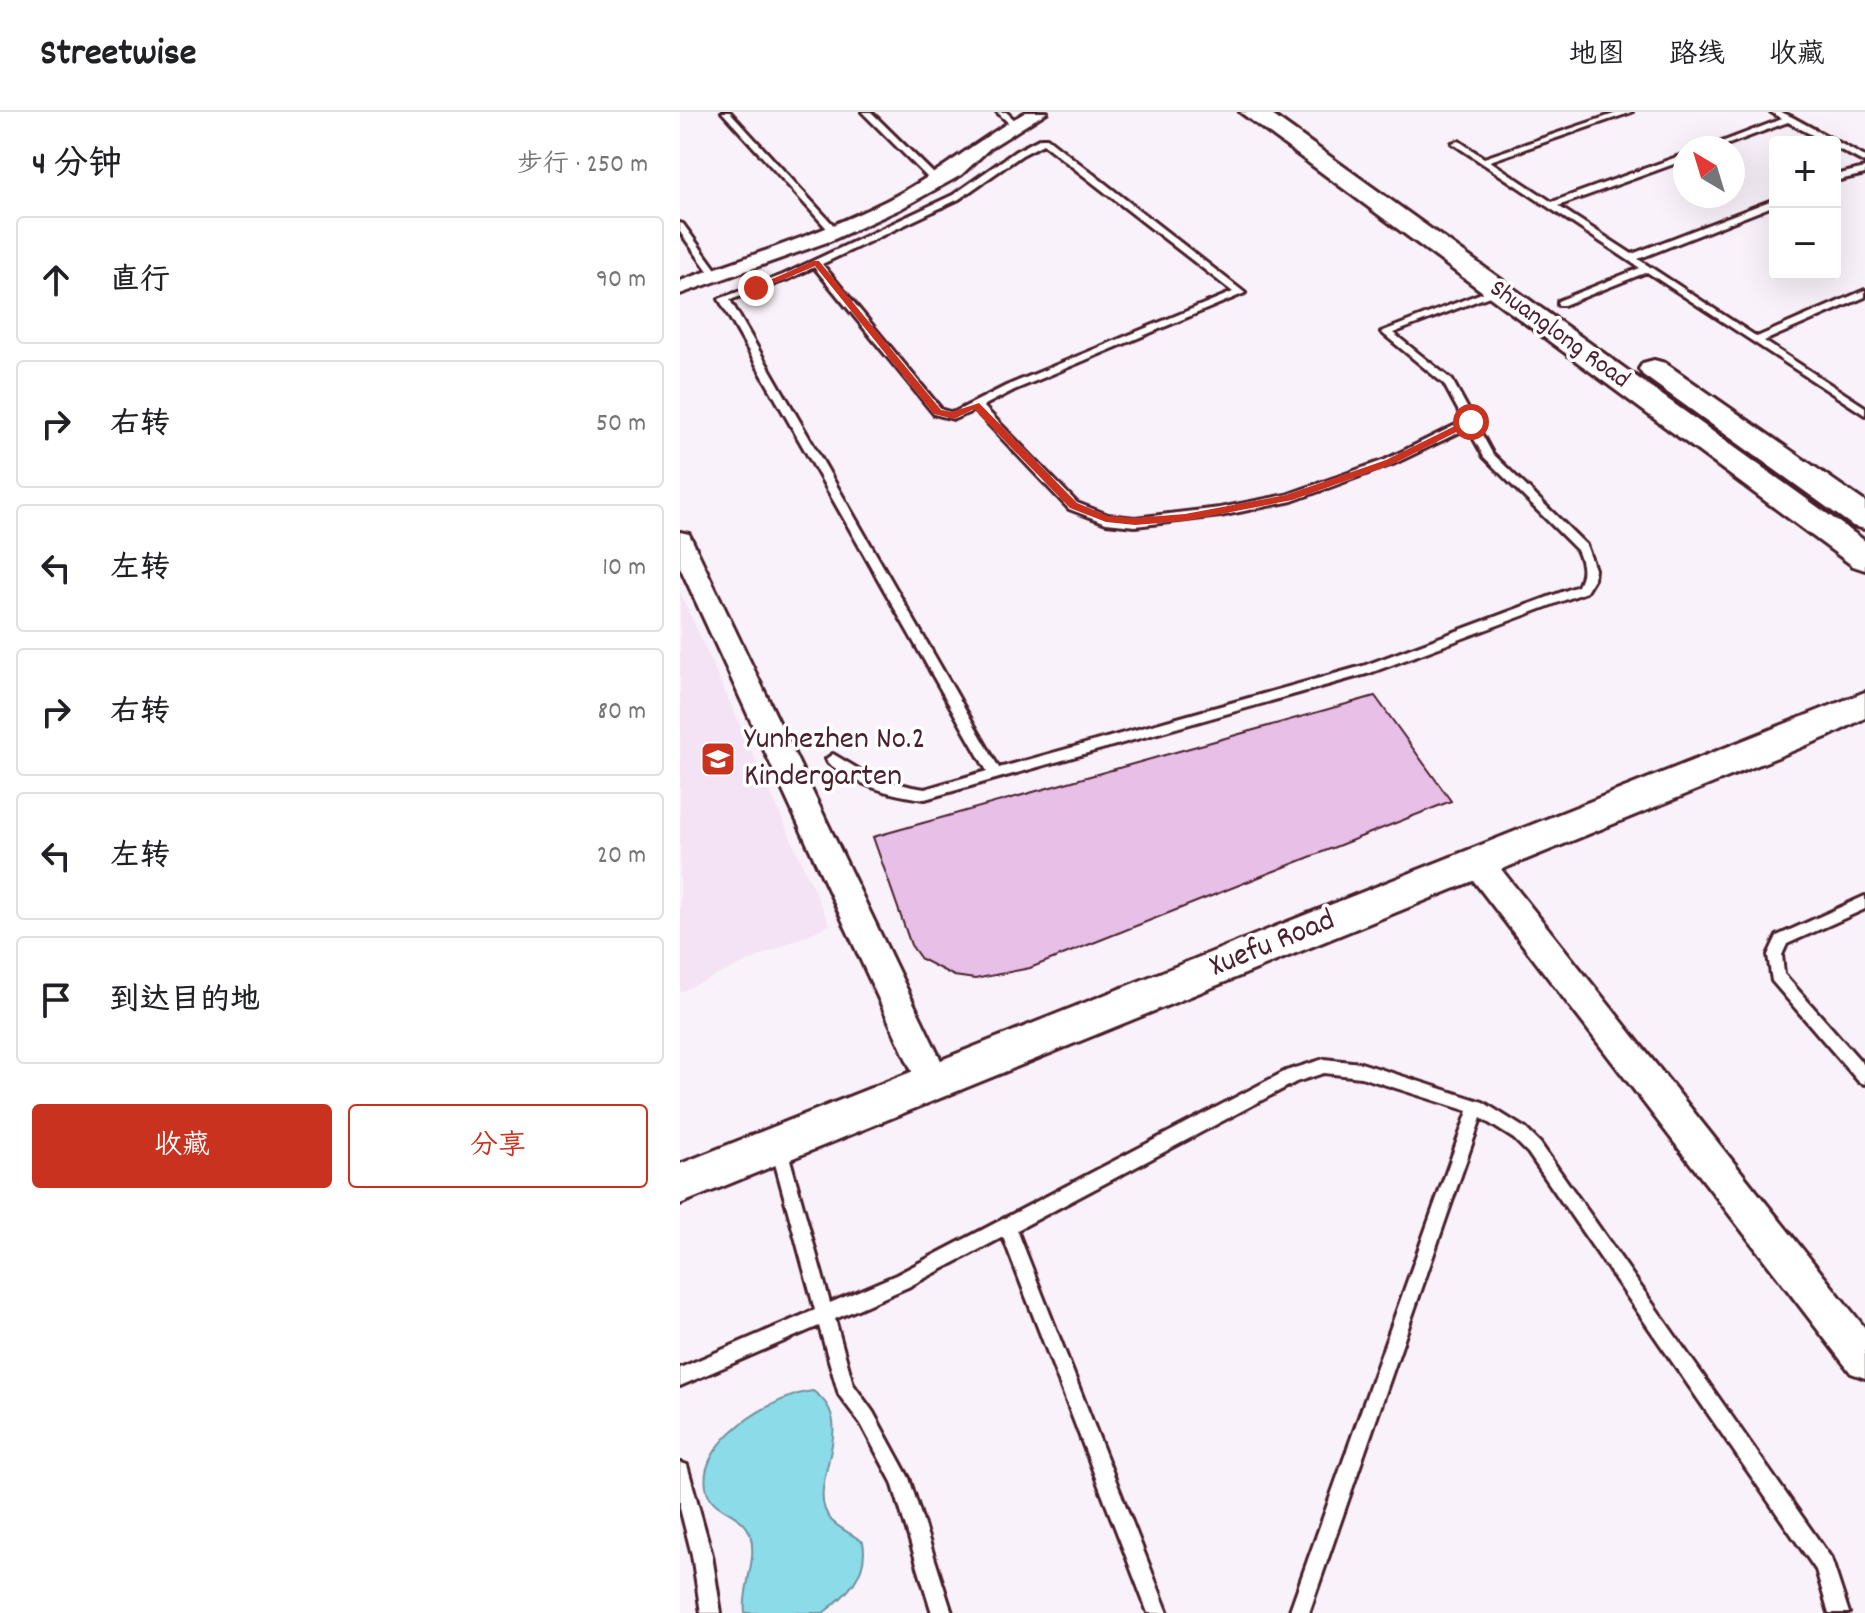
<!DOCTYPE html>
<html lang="zh">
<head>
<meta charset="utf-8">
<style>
  :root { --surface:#fff; --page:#f6f6f6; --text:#202124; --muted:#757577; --line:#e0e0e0; --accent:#c8321e }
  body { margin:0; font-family:Dekko,"LXGW WenKai TC",sans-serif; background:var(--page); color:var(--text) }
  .controls { position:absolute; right:24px; top:24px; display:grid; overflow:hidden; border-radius:8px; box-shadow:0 8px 32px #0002 }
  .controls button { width:72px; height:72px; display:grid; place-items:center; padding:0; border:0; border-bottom:2px solid var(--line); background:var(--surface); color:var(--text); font:40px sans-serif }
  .compass { position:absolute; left:993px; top:24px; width:72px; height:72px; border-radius:50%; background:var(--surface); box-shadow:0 8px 32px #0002; rotate:322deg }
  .stop { position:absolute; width:24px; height:24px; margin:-18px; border:6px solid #c8321e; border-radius:50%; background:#fff }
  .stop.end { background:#c8321e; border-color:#fff; box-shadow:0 2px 8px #0008 }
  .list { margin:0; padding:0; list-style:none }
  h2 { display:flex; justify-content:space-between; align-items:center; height:104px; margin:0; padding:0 32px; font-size:34px }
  h2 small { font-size:26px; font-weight:400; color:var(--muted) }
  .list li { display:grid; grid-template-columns:52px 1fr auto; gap:24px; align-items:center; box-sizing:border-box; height:128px; margin:0 16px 16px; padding:0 16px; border:2px solid var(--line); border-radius:8px }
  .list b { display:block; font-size:30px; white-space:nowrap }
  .list em { font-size:26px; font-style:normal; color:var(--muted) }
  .actions { display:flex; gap:16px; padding:24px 32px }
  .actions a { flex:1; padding:18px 0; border:2px solid var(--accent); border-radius:8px; text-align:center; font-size:28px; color:var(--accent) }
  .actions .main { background:var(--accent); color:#fff }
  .icon { flex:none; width:44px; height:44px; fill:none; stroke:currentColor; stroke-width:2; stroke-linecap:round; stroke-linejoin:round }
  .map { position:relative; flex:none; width:1185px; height:1501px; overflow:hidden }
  header { display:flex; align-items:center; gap:48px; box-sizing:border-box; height:112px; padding:0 40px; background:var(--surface); border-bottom:2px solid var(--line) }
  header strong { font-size:38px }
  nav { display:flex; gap:44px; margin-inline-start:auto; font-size:28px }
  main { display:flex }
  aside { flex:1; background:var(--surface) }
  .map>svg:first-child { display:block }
</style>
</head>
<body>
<header>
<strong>Streetwise</strong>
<nav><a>地图</a><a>路线</a><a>收藏</a></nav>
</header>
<main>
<aside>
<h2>4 分钟<small>步行 · 250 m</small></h2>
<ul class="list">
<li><svg class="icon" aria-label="ahead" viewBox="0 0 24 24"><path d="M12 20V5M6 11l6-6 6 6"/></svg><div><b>直行</b></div><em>90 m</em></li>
<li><svg class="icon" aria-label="right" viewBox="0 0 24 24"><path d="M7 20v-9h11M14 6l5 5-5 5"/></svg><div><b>右转</b></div><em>50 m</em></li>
<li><svg class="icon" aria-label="left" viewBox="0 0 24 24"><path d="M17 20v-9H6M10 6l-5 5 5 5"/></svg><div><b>左转</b></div><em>10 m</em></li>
<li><svg class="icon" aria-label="right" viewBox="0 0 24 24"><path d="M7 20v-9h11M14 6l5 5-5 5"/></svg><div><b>右转</b></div><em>80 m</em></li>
<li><svg class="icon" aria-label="left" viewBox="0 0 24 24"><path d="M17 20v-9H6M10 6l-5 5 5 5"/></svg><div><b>左转</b></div><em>20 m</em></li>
<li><svg class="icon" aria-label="arrive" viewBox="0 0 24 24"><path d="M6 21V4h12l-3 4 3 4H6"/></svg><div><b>到达目的地</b></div></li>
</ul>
<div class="actions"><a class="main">收藏</a><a>分享</a></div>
</aside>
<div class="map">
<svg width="1185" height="1501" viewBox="0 0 1185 1501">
  <rect width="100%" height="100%" fill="#faf2fa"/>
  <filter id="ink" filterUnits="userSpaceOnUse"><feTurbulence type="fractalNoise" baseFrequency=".0125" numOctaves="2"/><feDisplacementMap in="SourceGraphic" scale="16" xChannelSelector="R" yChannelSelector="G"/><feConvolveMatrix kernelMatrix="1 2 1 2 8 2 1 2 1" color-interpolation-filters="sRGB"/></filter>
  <g filter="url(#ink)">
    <path fill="#f4e3f4" d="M0,480l150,333 -150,67z"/>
    <path fill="#8bdbe8" stroke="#71909c" stroke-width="2" d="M133,1279c51,35 -13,97 19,130 8,8 22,14 31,21 6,31 -16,53 -40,71h-78c-3,-26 13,-53 5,-79 -7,-22 -37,-22 -43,-43 -14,-48 67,-96 106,-100z"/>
    <path fill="#e7bfe7" stroke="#4a1f2b" stroke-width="2" d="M695,584l76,105 -421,167 -55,11 -21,-3 -33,-17 -10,-14 -38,-108z"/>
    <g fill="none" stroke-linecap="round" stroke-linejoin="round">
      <defs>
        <path id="service" d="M42,0h8l108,118v4h-6z
          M182,0h9l69,68v4h-6z
          M317,0h9l13,12 -7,2z
          M940,0h12l-142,49 62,41 133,-48v6l-127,46 74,48 143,-55v6l-137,54 119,78 108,-47v7l-101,44 101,66v8l-218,-143 -83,33h-6v-4l82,-33 -188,-125 7,-2 25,17z
          M1091,0h10l11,5 73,40v6l-30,-16v-5h-10l-37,-20 -70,26h-12l76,-29z
          M361,26h6l198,155 -231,97 -31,16 94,97 31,12 27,3 85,-10 66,-13 99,-35 79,-39 -20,-37 -63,-52 116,-45 5,3 -2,2 -107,41 59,47 40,73 94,92 9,24 -1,10 -8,13 -216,81 -445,126c-36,-4 -68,-14 -97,-36l-2,-4 7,-5 37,22 42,11 13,2 62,-18 -268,-472 64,-24 170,-80 63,-44zM363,32l190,148 -227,94 -53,27 -11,-3 -120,-146 137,-65 63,-44zM134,155l120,147 20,5 21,-9 94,99 37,14 29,3 85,-10 72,-15 101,-37 75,-36 16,29 93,93c6,13 8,23 1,36l-215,80 -364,102 -269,-468 59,-21z
          M1185,56v6l-30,7v-6z
          M0,111l3,1 37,51v4h-6l-34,-47z
          M1185,784v13l-78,35 -5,11 2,19 81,92v18l-6,-2 -87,-101 -4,-26 9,-19z
          M644,947l37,4 122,39 43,27 14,14 291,415 18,55h-20l-13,-43 -288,-417 -14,-14 -33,-21 -172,495h-20l179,-502 -107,-34 -37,-4 -28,9 -279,148 151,383h-20l-145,-376 -95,50 -73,32 18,65 20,28 36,66 43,135h-20l-40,-131 -31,-58 -22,-29 -20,-69 -139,60v-18l135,-58 -45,-165 2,-5 6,-3 6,3 2,5 44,158 66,-28 390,-204z
          M0,1351l7,2 2,7 23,83 9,58h-20l-9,-58 -12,-47z"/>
        <path id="minor" d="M346,0h21l-57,36 -29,27 -61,34 -70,32 -150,53v-13c69,-25 140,-47 206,-80 50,-25 91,-61 140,-89z
          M0,420l9,2 3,6 254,531 5,11 -5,11 -12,4 -12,-4 -242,-526z
          M798,739l11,3 376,474v50l-14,-5 -384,-501 -4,-9 4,-9z"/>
        <path id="tertiary" d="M1185,580v26l-36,18 -1149,468v-40z"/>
        <path id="secondary" d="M560,0h28l597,429v29l-12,-4z
          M974,248l11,3 200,139v27l-12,-3 -210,-151 -4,-6 4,-6z"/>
      </defs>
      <use href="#service" stroke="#4a1f2b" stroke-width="6"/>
      <use href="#minor" stroke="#4a1f2b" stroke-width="6"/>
      <use href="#tertiary" stroke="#4a1f2b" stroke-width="6"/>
      <use href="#secondary" stroke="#4a1f2b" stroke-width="6"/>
      <use href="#service" fill="#fff" fill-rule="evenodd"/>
      <use href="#minor" fill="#fff" fill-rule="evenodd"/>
      <use href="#tertiary" fill="#fff" fill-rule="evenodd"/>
      <use href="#secondary" fill="#fff" fill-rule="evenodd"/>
    </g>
  </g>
  <path fill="#c8321e" d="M133,149h6l122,149 11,2 27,-9 98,100 31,13 27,2 50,-4 101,-19 100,-35 81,-40 9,2 -83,42 -101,36 -107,21 -50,4 -29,-3 -36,-14 -96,-99 -20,10 -20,-5 -119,-148 -56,24 -7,-2z"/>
  <defs>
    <symbol id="school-square" viewBox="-11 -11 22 22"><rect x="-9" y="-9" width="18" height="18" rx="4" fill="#c8321e" stroke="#fff"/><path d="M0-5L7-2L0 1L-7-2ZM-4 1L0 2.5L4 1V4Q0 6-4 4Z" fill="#fff"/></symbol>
  </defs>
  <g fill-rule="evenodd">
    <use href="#school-square" x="18" y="627" width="40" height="40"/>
  </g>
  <g text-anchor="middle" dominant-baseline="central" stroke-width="7" stroke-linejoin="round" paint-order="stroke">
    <g font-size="26" fill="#4a1f2b" stroke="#fff">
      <text transform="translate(879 223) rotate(36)">Shuanglong Road</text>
    </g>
    <g font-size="32" fill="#4a1f2b" stroke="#fff" text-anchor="start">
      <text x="64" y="629">Yunhezhen No.2<tspan x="64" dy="37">Kindergarten</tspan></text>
    </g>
    <g font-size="32" fill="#4a1f2b" stroke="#fff">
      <text transform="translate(593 833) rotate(-22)">Xuefu Road</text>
    </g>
  </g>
</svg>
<div class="controls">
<button>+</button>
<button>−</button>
</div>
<svg class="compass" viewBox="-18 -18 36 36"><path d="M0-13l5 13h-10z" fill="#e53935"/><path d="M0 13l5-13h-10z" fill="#757577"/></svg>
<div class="stop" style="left:791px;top:310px"></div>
<div class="stop end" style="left:76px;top:176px"></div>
</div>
</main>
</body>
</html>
